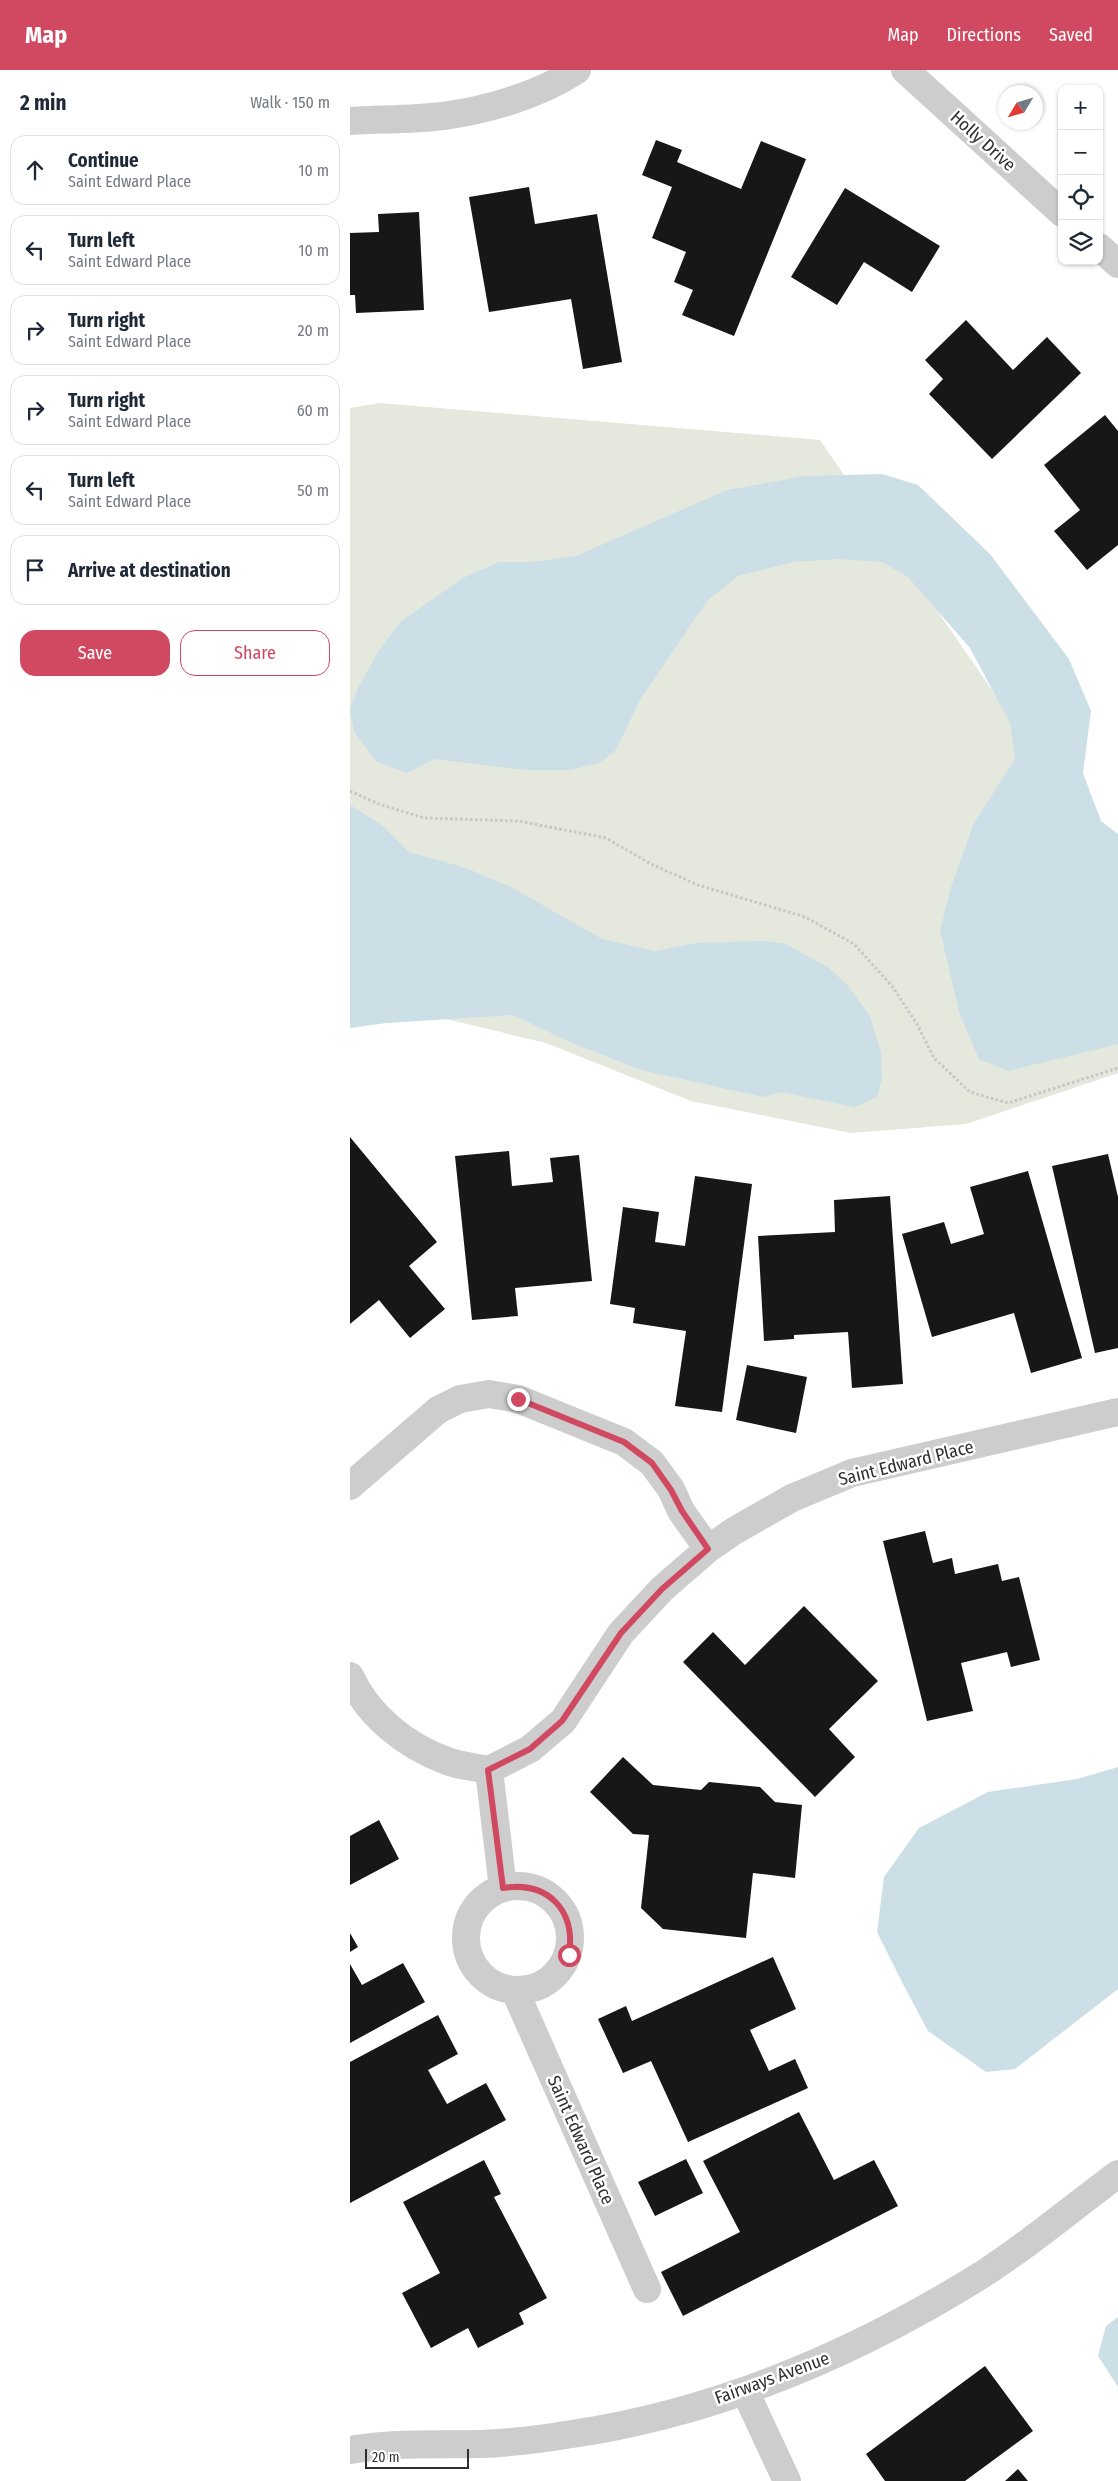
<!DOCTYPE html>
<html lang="en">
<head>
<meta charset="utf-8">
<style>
  :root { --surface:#fff; --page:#f6f6f7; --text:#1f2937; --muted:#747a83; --line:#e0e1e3; --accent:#d04961 }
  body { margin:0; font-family:"Fira Sans Condensed",sans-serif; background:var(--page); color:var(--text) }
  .controls { position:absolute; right:15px; top:15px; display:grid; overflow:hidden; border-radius:10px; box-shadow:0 1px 4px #0004 }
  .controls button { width:45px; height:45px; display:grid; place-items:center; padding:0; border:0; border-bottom:1px solid var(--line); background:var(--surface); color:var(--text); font:25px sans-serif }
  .compass { position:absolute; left:648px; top:15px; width:45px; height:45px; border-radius:50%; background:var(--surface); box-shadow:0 1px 4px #0004; rotate:232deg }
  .scale { position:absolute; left:15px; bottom:12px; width:104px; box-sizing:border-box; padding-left:5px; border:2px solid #303030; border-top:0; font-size:14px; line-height:18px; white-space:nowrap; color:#303030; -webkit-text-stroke:4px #fff; paint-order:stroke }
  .stop { position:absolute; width:15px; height:15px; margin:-11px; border:4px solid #d04961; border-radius:50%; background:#fff }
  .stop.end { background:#d04961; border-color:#fff; box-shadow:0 1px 5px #0008 }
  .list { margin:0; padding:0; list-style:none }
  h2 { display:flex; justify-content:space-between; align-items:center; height:65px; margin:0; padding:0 20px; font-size:21px }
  h2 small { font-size:16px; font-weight:400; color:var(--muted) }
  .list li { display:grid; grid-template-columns:32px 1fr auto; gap:15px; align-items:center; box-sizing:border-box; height:70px; margin:0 10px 10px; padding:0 10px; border:1px solid var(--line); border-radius:15px }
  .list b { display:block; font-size:19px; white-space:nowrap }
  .list p { margin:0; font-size:16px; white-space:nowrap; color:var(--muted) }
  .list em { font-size:16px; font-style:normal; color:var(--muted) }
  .actions { display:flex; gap:10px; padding:15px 20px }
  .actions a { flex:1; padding:11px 0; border:1px solid var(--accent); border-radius:15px; text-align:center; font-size:18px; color:var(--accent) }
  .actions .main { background:var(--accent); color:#fff }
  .icon { flex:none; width:28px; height:28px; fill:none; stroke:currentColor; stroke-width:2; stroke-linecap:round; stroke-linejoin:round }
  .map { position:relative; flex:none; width:768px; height:2411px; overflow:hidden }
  header { display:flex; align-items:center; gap:30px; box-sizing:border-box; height:70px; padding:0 25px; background:var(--accent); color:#fff }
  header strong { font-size:24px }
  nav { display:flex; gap:28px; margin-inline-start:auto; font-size:18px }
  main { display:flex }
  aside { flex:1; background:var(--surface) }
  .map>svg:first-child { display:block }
</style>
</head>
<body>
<header>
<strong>Map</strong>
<nav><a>Map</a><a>Directions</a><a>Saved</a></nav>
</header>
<main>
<aside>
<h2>2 min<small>Walk · 150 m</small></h2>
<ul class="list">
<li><svg class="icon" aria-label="ahead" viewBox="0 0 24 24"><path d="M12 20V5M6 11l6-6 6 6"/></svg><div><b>Continue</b><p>Saint Edward Place</p></div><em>10 m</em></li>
<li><svg class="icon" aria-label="left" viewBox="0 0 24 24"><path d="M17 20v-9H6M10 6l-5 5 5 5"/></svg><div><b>Turn left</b><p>Saint Edward Place</p></div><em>10 m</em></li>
<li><svg class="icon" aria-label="right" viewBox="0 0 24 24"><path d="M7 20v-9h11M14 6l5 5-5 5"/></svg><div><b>Turn right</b><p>Saint Edward Place</p></div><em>20 m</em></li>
<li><svg class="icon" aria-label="right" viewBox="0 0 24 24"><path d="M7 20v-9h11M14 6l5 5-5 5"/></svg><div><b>Turn right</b><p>Saint Edward Place</p></div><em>60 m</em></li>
<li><svg class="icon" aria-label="left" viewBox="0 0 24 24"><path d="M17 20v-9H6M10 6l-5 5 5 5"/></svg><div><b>Turn left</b><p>Saint Edward Place</p></div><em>50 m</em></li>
<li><svg class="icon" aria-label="arrive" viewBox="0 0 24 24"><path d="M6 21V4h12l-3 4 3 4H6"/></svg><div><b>Arrive at destination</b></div></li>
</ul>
<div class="actions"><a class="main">Save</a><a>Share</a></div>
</aside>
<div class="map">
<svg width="768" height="2411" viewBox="0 0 768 2411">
  <rect width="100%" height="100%" fill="#fff"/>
  <path fill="#e4e8dd" d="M30,333l440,37 244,355 54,49v229l-152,51 -115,9 -160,-32 -145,-58 -196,-47v-588z"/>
  <path fill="#ccdfe7" d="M532,404l36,11 72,69 79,105 22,52 -8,62 18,48 17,13v210l-110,27 -29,-12 -19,-44 -20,-84 11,-44 23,-64 41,-64 -5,-36 -40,-75 -62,-71 -26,-15 -43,-3 -46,3 -55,14 -31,25 -67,99 -24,50 -17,13 -28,7h-46l-91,-11 -27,14 -30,-11 -23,-30 -4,-23 8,-21 20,-36 22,-30 63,-44 36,-16h32l45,-6 151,-66 79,-14z
    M0,735l33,21 26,26 57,16 45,19 91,52 53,12 41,-8 69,-2 21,3 43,24 19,18 22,30 11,36 1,27 -5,18 -22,10 -75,-15 -17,5 -122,-27 -69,-27 -59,-28 -126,8 -37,5z
    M768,1697v222l-103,80 -29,3 -58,-41 -25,-47 -26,-52 7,-55 35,-49 69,-36 89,-13z
    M768,2247v70l-20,-31 8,-30z"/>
  <path fill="#171717" d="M306,70l26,10 -5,12 64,27 20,-48 45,18 -72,177 -52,-21 11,-25 -19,-8 12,-30 -34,-14 20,-51 -30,-12z
    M179,117l6,37 62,-10 25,148 -39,7 -12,-70 -82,13 -20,-115z
    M495,118l95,58 -28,46 -48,-30 -27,43 -46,-28z
    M69,142l5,98 -68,3 -1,-18h-5v-62l29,-1 -1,-18z
    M616,250l47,50 34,-33 34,36 -89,86 -63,-65 14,-15 -18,-19z
    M755,345l13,16v114l-31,25 -33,-39 26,-21 -36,-45z
    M0,1067l87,105 -28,24 36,43 -35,29 -31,-38 -29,24z
    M159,1081l3,35 41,-4 -3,-24 29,-3 13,126 -77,7 3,28 -46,4 -17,-164z
    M758,1084l10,43v151l-23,5 -43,-187z
    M678,1101l54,187 -51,15 -17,-60 -82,24 -30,-103 42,-12 7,22 33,-10 -14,-47z
    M345,1106l57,8 -30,228 -47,-6 11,-75 -53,-8 2,-15 -25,-4 13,-97 36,5 -4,30 30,4z
    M540,1126l13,188 -51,4 -4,-56 -54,3v4l-30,2 -6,-105 77,-4 -1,-32z
    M397,1295l60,12 -11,56 -60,-13z
    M575,1461l8,32 19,-5 3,16 43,-10 4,17 17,-4 21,83 -29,7 -4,-15 -46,11 12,48 -46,10 -44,-180z
    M454,1536l74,75 -49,48 26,28 -40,40 -132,-135 30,-30 32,33z
    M273,1687l30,28 48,5 8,-8 51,5 15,15 27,3 -7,73 -42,-5 -7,65 -83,-9 -22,-21 8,-73 -16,-1 -43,-42z
    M29,1750l20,39 -49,26v-49z
    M0,1863l8,14 -8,5z
    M423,1887l23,52 -46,21 19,41 26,-12 13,29 -120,54 -37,-81 -28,12 -25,-54 28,-13 6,15z
    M53,1893l22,39 -75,41v-79l12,21z
    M88,1945l20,39 -30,16 19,34 39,-21 20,37 -156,83v-141z
    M449,2042l35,68 40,-20 24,46 -215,110 -22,-44 79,-40 -37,-71z
    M336,2089l17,34 -48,23 -17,-34z
    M134,2090l17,34 -7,3 53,101 -28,15 5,11 -46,24 -10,-20 -37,20 -29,-55 38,-20 -37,-71z
    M635,2296l48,65 -68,50h-80l-19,-27z
    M668,2399l10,12h-23z"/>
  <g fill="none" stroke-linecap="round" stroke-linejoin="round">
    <path stroke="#c7c7c7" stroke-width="3" stroke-dasharray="2.5 2.5" stroke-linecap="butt" d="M0,721l29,13 45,14 94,3 88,17 45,26 47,21 107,32 49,27 38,42 25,38 17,34 36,34 38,11 110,-35"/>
    <path stroke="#cdcdcd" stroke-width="28" d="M555,0l157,143
      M0,51c30,-2 62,-1 93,-5 45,-6 96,-21 134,-46
      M749,177l19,17
      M0,1416l88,-76 22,-11 29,-5 29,5 106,43 28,21 19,26 10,22 27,38
      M0,1606c18,40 56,70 97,85 13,5 28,6 42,9l41,-21 33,-28 58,-88 41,-44 46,-40 26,-18 58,-33 60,-25 266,-61
      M139,1700l14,118
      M116 1868a52 52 0 1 1 104 0a52 52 0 1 1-104 0Z
      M165,1921l132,298
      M395,2321l42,90
      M0,2380c42,-8 87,-5 130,-6 30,-1 62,-5 92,-10 147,-22 285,-81 411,-160 47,-30 90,-67 135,-100"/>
  </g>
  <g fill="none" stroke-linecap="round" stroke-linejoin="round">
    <path stroke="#d04961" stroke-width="6" d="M168,1329l106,43 28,21 19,27 11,21 26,38 -46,40 -41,44 -59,88 -32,28 -42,21 15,118c45,-7 73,22 66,67"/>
  </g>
  <g text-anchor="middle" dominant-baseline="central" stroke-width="5" stroke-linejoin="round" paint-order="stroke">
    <g font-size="18" fill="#303030" stroke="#fff">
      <text transform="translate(633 71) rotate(42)">Holly Drive</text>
      <text transform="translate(556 1393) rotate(-14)">Saint Edward Place</text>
      <text transform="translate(231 2070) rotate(66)">Saint Edward Place</text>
      <text transform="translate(422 2308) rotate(-20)">Fairways Avenue</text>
    </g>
  </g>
</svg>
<div class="controls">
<button>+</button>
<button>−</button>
<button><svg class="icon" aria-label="locate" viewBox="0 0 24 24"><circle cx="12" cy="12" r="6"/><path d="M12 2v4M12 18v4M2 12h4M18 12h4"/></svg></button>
<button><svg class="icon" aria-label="layers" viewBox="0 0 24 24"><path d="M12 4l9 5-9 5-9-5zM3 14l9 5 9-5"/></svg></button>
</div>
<svg class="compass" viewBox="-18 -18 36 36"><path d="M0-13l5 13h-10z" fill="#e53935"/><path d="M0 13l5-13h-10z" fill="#747a83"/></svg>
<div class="scale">20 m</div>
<div class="stop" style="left:219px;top:1885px"></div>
<div class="stop end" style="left:168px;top:1329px"></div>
</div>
</main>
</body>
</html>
